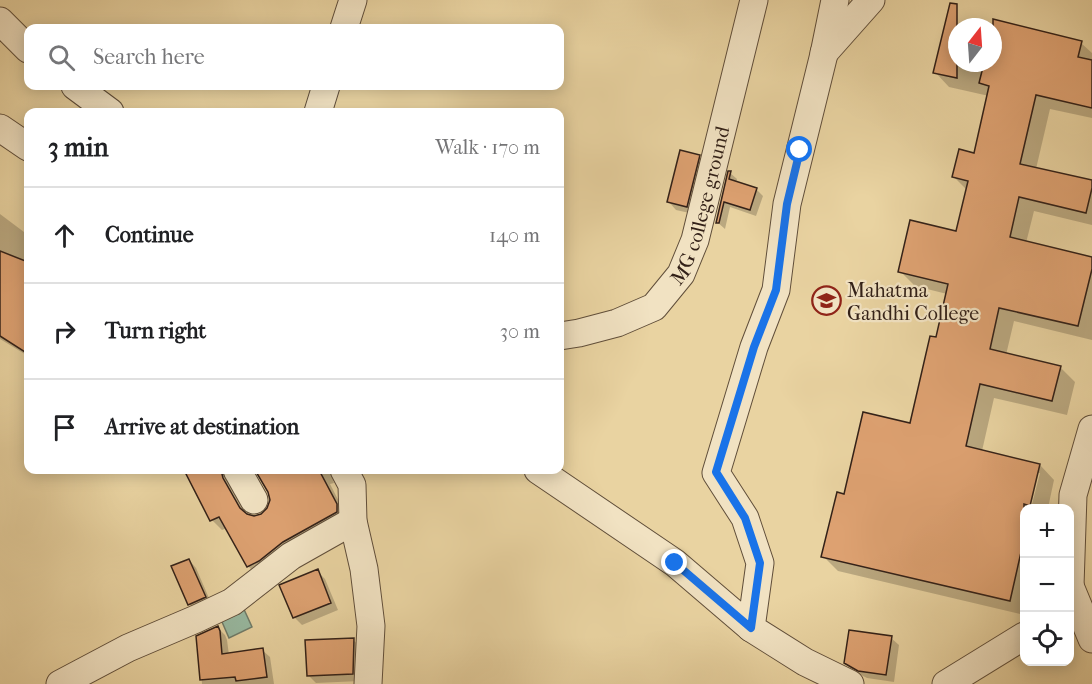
<!DOCTYPE html>
<html lang="en">
<head>
<meta charset="utf-8">
<style>
  :root { --surface:#fff; --page:#f6f6f6; --text:#202124; --muted:#757577; --line:#e0e0e0 }
  body { margin:0; font-family:"IM FELL French Canon",serif; background:var(--page); color:var(--text) }
  .controls { position:absolute; right:18px; bottom:18px; display:grid; overflow:hidden; border-radius:12px; box-shadow:0 3px 15px #0003 }
  .controls button { width:54px; height:54px; display:grid; place-items:center; padding:0; border:0; border-bottom:2px solid var(--line); background:var(--surface); color:var(--text); font:30px sans-serif }
  .compass { position:absolute; left:948px; top:18px; width:54px; height:54px; border-radius:50%; background:var(--surface); box-shadow:0 3px 15px #0003; rotate:17deg }
  .stop { position:absolute; width:18px; height:18px; margin:-14px; border:4px solid #1a73e8; border-radius:50%; background:#fff }
  .stop.end { background:#1a73e8; border-color:#fff; box-shadow:0 2px 6px #0008 }
  .list { margin:0; padding:0; list-style:none }
  h2 { display:flex; justify-content:space-between; align-items:center; height:78px; margin:0; padding:0 24px; font-size:26px }
  h2 small { font-size:20px; font-weight:400; color:var(--muted) }
  .list li { display:grid; grid-template-columns:39px 1fr auto; gap:18px; align-items:center; box-sizing:border-box; height:96px; padding:0 24px; border-top:2px solid var(--line) }
  .list b { display:block; font-size:22px; white-space:nowrap }
  .list em { font-size:20px; font-style:normal; color:var(--muted) }
  .icon { flex:none; width:33px; height:33px; fill:none; stroke:currentColor; stroke-width:2; stroke-linecap:round; stroke-linejoin:round }
  .map { position:relative; flex:none; width:1092px; height:684px; overflow:hidden }
  .search { position:absolute; background:var(--surface); box-shadow:0 3px 15px #0003; left:24px; top:24px; width:540px; height:66px; display:flex; align-items:center; gap:15px; box-sizing:border-box; padding:0 21px; border-radius:12px; color:var(--muted); font-size:22px }
  .panel { position:absolute; background:var(--surface); box-shadow:0 3px 15px #0003; left:24px; top:108px; width:540px; height:366px; border-radius:12px }
  .map>svg:first-child { display:block }
</style>
</head>
<body>
<div class="map">
<svg width="1092" height="684" viewBox="0 0 1092 684">
  <rect width="100%" height="100%" fill="#e9d3a1"/>
  <filter id="stains"><feTurbulence type="fractalNoise" baseFrequency=".00333" numOctaves="4"/><feColorMatrix values="0 0 0 0 .2 0 0 0 0 .09 0 0 0 0 .02 0 0 0 .5 -.17"/></filter>
  <radialGradient id="worn" r=".72"><stop offset=".6" stop-color="#630" stop-opacity="0"/><stop offset="1" stop-color="#630" stop-opacity=".3"/></radialGradient>
  <path fill="#98b9a1" stroke="#707c6a" stroke-width="1.5" d="M242,605l10,22 -23,11 -10,-23z"/>
  <path fill="#0003" d="M993,31l88,12 11,10v65l-42,-9 -14,60 56,13v43l-58,-14 -8,32 66,15v82l-78,-19 -8,34 54,12 15,15 -8,33 -73,-17 -12,53 58,14 14,15 -6,28h-17l9,-35h-3l-9,35h-4v16l-4,20 3,1 1,-8v78l-186,-44 -15,-15 22,-60 66,-71 26,-86 10,-45 -32,-8 -15,-15 58,-38 9,-43 -13,-13 21,-22 14,-59 -40,-9 -14,-15 22,-38v29h36z
    M699,157l7,8 -12,49 -18,-4 -7,-8z
    M729,172l8,7 -1,4 20,6 7,7 -7,20 -26,-9 -5,22 -8,-7z
    M0,214l28,21v121l-28,-17z
    M186,470h50l-3,19 15,27 6,1 8,-2 7,-6 2,-9 -2,-8 -12,-22h72l5,13 -4,1 16,31 -88,61 -10,-10 -21,-38 -5,2 -10,-10z
    M189,560l7,8 16,37 -15,7 -8,-8z
    M317,571l8,8 13,31 -36,15 -8,-8z
    M218,628l7,7 2,5 2,15 33,-5 8,7 4,27h-72l-4,-47z
    M891,638l8,7 -5,37 -27,-4 -14,-7 -8,-8z
    M353,640l8,7 -1,34 -44,2 -8,-8z"/>
  <path fill="#dda171" stroke="#332118" stroke-width="1.5" d="M950,3l7,1v74l-24,-5z
    M993,19l89,22 -4,16 14,3v48l-56,-13 -16,69 72,16v8l-6,25 -67,-16 -9,40 82,20v12l-14,57 -79,-18 -9,41 71,17 -9,35 -72,-17 -14,62 74,18 -10,42 -6,-2v35l-14,62 -189,-44 16,-65 7,2 19,-82 47,11 20,-87 6,1 12,-53 -50,-12 12,-52 46,11 12,-50 -16,-4 7,-28 15,4 15,-67 -10,-3 5,-20h9z
    M680,150l20,5 -13,52 -20,-5z
    M728,171h3l-2,8 28,9 -7,22 -26,-8 -5,21h-3z
    M0,251l28,11v92l-28,-18z
    M184,470h37l2,8 17,30 7,6 7,2 7,-2 6,-6 3,-8 -2,-8 -13,-22h64l18,34v8l-54,30 -24,19 -12,6 -28,-50 -9,4z
    M189,559l17,38 -18,8 -17,-39z
    M318,569l13,34 -38,15 -14,-33z
    M218,626l2,5 2,23 41,-6 4,29 -31,4 -1,-4 -35,3 -4,-44z
    M849,630l43,6 -6,39 -28,-4 -14,-8z
    M354,638l-1,36 -46,2 -2,-36z"/>
  <g fill="none" stroke-linecap="round" stroke-linejoin="round">
    <defs>
      <g id="street">
        <path d="M835,0l-11,54 -37,150 -11,86 -22,57 -38,126 29,45 15,45 -9,65 54,34 45,22"/>
        <path d="M0,21l28,28"/>
        <path d="M344,28l9,-28"/>
        <path d="M824,53l47,-53"/>
        <path d="M75,86l35,26"/>
        <path d="M318,112l8,-26"/>
        <path d="M0,128l28,19"/>
        <path id="s1" d="M560,336l19,-3 38,-10 37,-16 27,-33 14,-34 59,-240"/>
        <path d="M237,470l17,30"/>
        <path d="M344,470l8,15 1,36 11,48 7,57 -3,58"/>
        <path d="M538,470l137,93 76,65"/>
        <path d="M1070,586l3,-91 19,-66"/>
        <path d="M1070,586l22,53"/>
        <path d="M60,684l68,-36 68,-29 36,-17 59,-46 62,-35"/>
        <path d="M946,684l78,-48"/>
      </g>
    </defs>
    <use href="#street" stroke="#604e3a" stroke-width="29"/>
    <use href="#street" stroke="#f1e2c2" stroke-width="27"/>
  </g>
  <g fill="none" stroke-linecap="round" stroke-linejoin="round">
    <path stroke="#1a73e8" stroke-width="8" d="M675,563l76,65 9,-65 -15,-45 -29,-46 38,-125 22,-57 11,-86 13,-54"/>
  </g>
  <defs>
    <symbol id="university-ring" viewBox="-11 -11 22 22"><circle r="9.5" fill="#f1e2c2" stroke="#8f2418" stroke-width="1.5"/><path d="M0-5L7-2L0 1L-7-2ZM-4 1L0 2.5L4 1V4Q0 6-4 4Z" fill="#8f2418"/></symbol>
  </defs>
  <g fill-rule="evenodd">
    <use href="#university-ring" x="810" y="284" width="33" height="33"/>
  </g>
  <g text-anchor="middle" dominant-baseline="central" stroke-width="4.5" stroke-linejoin="round" paint-order="stroke">
    <g font-size="20" fill="#332118" stroke="#f1e2c2">
      <text stroke="none"><textPath href="#s1" startOffset="213">MG college ground</textPath></text>
    </g>
    <g font-size="20" fill="#332118" stroke="#f1e2c2" text-anchor="start">
      <text x="847" y="290">Mahatma<tspan x="847" dy="23">Gandhi College</tspan></text>
    </g>
  </g>
  <rect width="100%" height="100%" filter="url(#stains)"/>
  <rect width="100%" height="100%" fill="url(#worn)"/>
</svg>
<div class="controls">
<button>+</button>
<button>−</button>
<button><svg class="icon" aria-label="locate" viewBox="0 0 24 24"><circle cx="12" cy="12" r="6"/><path d="M12 2v4M12 18v4M2 12h4M18 12h4"/></svg></button>
</div>
<svg class="compass" viewBox="-18 -18 36 36"><path d="M0-13l5 13h-10z" fill="#e53935"/><path d="M0 13l5-13h-10z" fill="#757577"/></svg>
<div class="stop" style="left:800px;top:150px"></div>
<div class="stop end" style="left:675px;top:563px"></div>
<div class="search"><svg class="icon" aria-label="search" viewBox="0 0 24 24"><circle cx="10" cy="10" r="6"/><path d="M15 15l6 6"/></svg>Search here</div>
<section class="panel">
<h2>3 min<small>Walk · 170 m</small></h2>
<ul class="list">
<li><svg class="icon" aria-label="ahead" viewBox="0 0 24 24"><path d="M12 20V5M6 11l6-6 6 6"/></svg><div><b>Continue</b></div><em>140 m</em></li>
<li><svg class="icon" aria-label="right" viewBox="0 0 24 24"><path d="M7 20v-9h11M14 6l5 5-5 5"/></svg><div><b>Turn right</b></div><em>30 m</em></li>
<li><svg class="icon" aria-label="arrive" viewBox="0 0 24 24"><path d="M6 21V4h12l-3 4 3 4H6"/></svg><div><b>Arrive at destination</b></div></li>
</ul>
</section>
</div>
</body>
</html>
